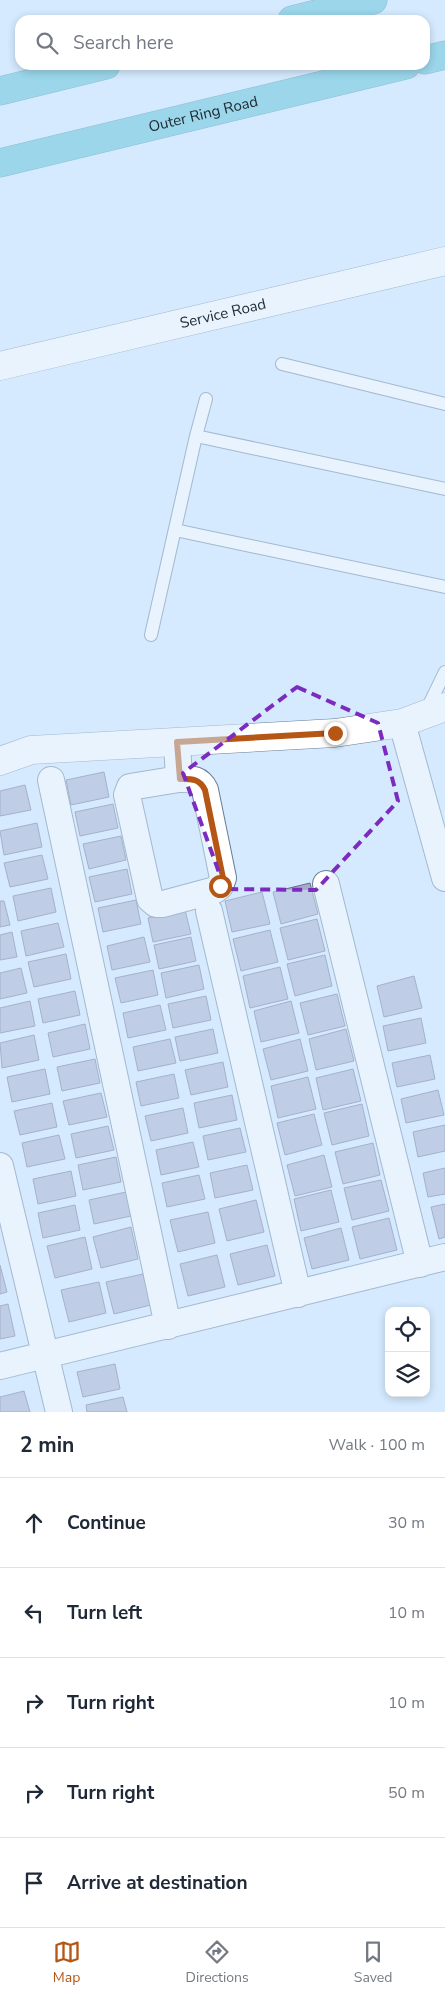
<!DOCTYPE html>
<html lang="en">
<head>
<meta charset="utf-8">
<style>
  :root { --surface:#fff; --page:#f2f2f3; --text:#1f2937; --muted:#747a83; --line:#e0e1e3; --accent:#b65614 }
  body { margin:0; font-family:"Nunito Sans",sans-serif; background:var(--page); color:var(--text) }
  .controls { position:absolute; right:15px; bottom:15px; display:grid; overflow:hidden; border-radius:10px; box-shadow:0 2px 8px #0003 }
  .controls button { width:45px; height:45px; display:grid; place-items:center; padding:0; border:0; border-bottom:1px solid var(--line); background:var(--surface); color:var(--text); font:25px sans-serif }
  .stop { position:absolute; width:15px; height:15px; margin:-11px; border:4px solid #b65614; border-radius:50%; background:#fff }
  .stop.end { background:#b65614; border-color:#fff; box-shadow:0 1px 5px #0008 }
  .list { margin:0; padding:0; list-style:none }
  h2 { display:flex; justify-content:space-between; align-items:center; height:65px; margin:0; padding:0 20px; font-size:21px }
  h2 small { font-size:16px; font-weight:400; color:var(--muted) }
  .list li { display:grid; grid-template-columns:32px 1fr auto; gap:15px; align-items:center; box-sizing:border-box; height:90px; padding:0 20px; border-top:1px solid var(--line) }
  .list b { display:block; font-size:19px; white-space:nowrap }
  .list em { font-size:16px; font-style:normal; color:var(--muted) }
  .icon { flex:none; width:28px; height:28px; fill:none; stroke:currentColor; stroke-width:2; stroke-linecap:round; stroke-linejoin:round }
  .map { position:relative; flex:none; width:445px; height:1412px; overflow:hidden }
  .search { position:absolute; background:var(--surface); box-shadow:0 2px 8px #0003; left:15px; right:15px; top:15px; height:55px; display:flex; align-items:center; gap:12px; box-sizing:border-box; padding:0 18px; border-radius:15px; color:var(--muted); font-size:19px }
  .sheet { height:515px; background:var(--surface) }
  nav { display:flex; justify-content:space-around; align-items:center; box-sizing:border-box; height:70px; border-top:1px solid var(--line); background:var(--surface); font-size:14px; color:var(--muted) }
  nav a { display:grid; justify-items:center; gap:2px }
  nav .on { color:var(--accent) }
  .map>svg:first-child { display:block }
</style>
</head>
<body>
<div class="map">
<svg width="445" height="1412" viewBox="0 0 445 1412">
  <rect width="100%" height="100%" fill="#d5eafe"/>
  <path fill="#a7abca" stroke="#6a6d8a" d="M104,772l5,25 -38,8 -5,-25z
    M25,785l6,25 -31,6v-25z
    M113,804l5,24 -38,8 -5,-24z
    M37,823l5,24 -38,8 -4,-24z
    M121,836l5,24 -37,9 -6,-25z
    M42,855l6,24 -38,8 -6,-24z
    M127,869l5,25 -37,8 -6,-25z
    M310,883l8,31 -37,10 -8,-32z
    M51,888l5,24 -38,9 -5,-25z
    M262,892l8,32 -38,8 -7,-31z
    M136,900l5,24 -38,8 -5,-24z
    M0,901h4l6,24 -10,2z
    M185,910l6,24 -38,8 -5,-24z
    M317,919l8,32 -37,9 -8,-32z
    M58,923l6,24 -38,9 -5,-25z
    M270,930l8,32 -37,9 -8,-32z
    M12,932l5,25 -17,3v-25z
    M144,937l6,25 -38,8 -5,-24z
    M191,937l5,24 -37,8 -5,-24z
    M66,954l5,25 -37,8 -6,-25z
    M325,955l7,31 -37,10 -8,-32z
    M199,965l5,24 -38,9 -5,-25z
    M280,967l8,32 -38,9 -7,-32z
    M21,968l6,25 -27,6v-26z
    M153,970l5,25 -37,8 -6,-25z
    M414,976l8,32 -38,9 -7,-31z
    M75,991l5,24 -37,8 -5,-24z
    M337,994l8,32 -37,9 -8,-32z
    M206,996l5,24 -38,8 -5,-24z
    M30,1001l5,25 -35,7v-25z
    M291,1001l8,32 -38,9 -7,-31z
    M160,1005l6,25 -38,8 -5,-25z
    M421,1018l5,25 -38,8 -5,-25z
    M85,1024l5,25 -37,8 -5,-24z
    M213,1029l5,24 -38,8 -5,-24z
    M346,1029l8,32 -38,9 -7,-31z
    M34,1035l5,25 -37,8 -2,-25z
    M170,1039l6,24 -38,8 -5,-24z
    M300,1039l8,32 -37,9 -8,-31z
    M430,1055l5,24 -38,8 -5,-24z
    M95,1059l5,24 -38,8 -5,-24z
    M223,1062l5,25 -37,8 -6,-25z
    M45,1069l5,25 -38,8 -5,-25z
    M353,1069l8,32 -38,9 -7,-32z
    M174,1074l5,24 -38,8 -5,-24z
    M308,1077l8,32 -38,9 -7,-32z
    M438,1090l6,25 -38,8 -5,-24z
    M101,1093l6,24 -38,8 -6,-24z
    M232,1095l5,25 -38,8 -5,-25z
    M52,1103l5,24 -37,8 -6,-24z
    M362,1104l7,32 -37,9 -8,-32z
    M183,1108l5,25 -37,8 -6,-25z
    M314,1114l8,31 -37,10 -8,-32z
    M445,1125v26l-27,6 -5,-25z
    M108,1126l6,24 -38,8 -5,-24z
    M240,1128l6,24 -38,8 -5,-24z
    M59,1135l6,24 -38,8 -5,-24z
    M193,1142l6,25 -38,8 -5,-25z
    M373,1143l7,32 -37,9 -8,-32z
    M324,1155l8,32 -37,9 -8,-31z
    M116,1157l5,25 -38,8 -5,-25z
    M247,1165l6,25 -38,8 -5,-25z
    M445,1168v26l-17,3 -5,-24z
    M71,1171l5,25 -38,8 -5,-25z
    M199,1175l6,24 -38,8 -5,-24z
    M381,1180l8,31 -37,9 -8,-32z
    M331,1190l8,32 -38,9 -7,-32z
    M126,1192l5,24 -37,8 -5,-24z
    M256,1200l8,32 -37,9 -8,-32z
    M445,1204v33l-6,2 -8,-32z
    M75,1205l5,25 -37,8 -5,-25z
    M208,1212l7,31 -37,9 -8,-32z
    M389,1218l8,32 -37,9 -8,-32z
    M131,1227l7,32 -37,9 -8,-31z
    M341,1228l8,32 -37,9 -8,-31z
    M85,1237l7,32 -37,9 -8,-32z
    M267,1245l8,31 -37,9 -8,-31z
    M217,1255l8,32 -37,9 -8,-32z
    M0,1265l7,27 -7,2z
    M143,1274l8,31 -37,9 -8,-32z
    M99,1282l7,31 -37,9 -8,-32z
    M8,1304l7,32 -15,3v-33z
    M115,1364l5,25 -37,8 -6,-25z
    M24,1391l6,21h-30v-15z
    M123,1397l4,15h-40l-1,-7z"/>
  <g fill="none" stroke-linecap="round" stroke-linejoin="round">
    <defs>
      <path id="lane" d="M282,364l163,40
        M196,436l249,53
        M175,530l270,57
        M151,635l45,-199 10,-37
        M425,713l20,-41"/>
      <path id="street" d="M402,723l43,155
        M177,742l2,37c12,0 20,-1 26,11l18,88 -3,8 -5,4 -52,14h-7l-6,-5 -23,-104 3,-8 49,-8
        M51,780l117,546
        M326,884l94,380
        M209,911l89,383
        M0,1166l59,246
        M0,1366l445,-109"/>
      <g id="secondary">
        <path id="s1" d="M0,366l445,-105"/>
        <path d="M0,761l31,-11 304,-17 67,-10 43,-16"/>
      </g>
      <g id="highway">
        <path d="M292,20l81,-20"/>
        <path d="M425,60l20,-5"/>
        <path d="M0,91l106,-26"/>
        <path id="s2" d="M0,163l406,-98"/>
      </g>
    </defs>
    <use href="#lane" stroke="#667e95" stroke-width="14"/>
    <use href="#street" stroke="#667e95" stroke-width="28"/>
    <use href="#secondary" stroke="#667e95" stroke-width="29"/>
    <use href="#highway" stroke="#428b9e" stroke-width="29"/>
    <use href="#lane" stroke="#fff" stroke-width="12"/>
    <use href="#street" stroke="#fff" stroke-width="26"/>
    <use href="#secondary" stroke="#fff" stroke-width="28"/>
    <use href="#highway" stroke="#54bed6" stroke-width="28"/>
  </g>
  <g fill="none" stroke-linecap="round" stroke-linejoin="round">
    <path stroke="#b65614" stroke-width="6" d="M220,886l3,-8 -18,-88c-6,-12 -14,-11 -25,-11l-3,-37 158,-9"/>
  </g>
  <path d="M0 0H445V1412H0ZM297,687l81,36 20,78 -82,89 -91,-1 -42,-116z" fill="#d5eafe" fill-opacity=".55" fill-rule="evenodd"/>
  <path fill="none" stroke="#7b2cbf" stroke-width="4" stroke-dasharray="10 6" stroke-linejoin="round" d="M297,687l81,36 20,78 -82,89 -91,-1 -42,-116z"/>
  <g text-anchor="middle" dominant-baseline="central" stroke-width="4.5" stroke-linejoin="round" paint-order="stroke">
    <g font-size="15" fill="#212b35" stroke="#d5eafe">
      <text stroke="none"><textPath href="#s2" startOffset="209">Outer Ring Road</textPath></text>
      <text stroke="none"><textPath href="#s1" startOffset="229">Service Road</textPath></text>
    </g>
  </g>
</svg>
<div class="controls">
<button><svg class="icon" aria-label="locate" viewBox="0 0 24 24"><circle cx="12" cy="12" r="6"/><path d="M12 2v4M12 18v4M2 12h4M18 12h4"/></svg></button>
<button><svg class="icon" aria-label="layers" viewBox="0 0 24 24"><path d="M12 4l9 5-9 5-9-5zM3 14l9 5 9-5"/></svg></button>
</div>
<div class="stop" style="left:220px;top:886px"></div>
<div class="stop end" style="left:335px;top:733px"></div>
<div class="search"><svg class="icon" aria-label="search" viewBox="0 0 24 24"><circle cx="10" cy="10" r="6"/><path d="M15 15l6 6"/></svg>Search here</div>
</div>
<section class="sheet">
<h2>2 min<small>Walk · 100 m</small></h2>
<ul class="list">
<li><svg class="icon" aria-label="ahead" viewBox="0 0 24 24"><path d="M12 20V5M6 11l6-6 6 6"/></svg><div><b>Continue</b></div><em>30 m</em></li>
<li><svg class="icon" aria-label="left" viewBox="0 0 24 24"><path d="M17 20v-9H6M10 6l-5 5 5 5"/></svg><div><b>Turn left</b></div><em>10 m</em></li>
<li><svg class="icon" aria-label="right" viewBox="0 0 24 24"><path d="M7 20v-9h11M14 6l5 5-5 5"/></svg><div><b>Turn right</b></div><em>10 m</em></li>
<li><svg class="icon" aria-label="right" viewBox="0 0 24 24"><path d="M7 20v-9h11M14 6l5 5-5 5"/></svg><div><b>Turn right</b></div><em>50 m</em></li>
<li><svg class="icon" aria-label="arrive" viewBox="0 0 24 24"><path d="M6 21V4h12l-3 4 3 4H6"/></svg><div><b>Arrive at destination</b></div></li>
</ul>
</section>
<nav>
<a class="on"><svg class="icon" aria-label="map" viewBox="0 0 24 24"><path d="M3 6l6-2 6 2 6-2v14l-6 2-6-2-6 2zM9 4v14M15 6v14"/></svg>Map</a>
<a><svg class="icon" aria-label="directions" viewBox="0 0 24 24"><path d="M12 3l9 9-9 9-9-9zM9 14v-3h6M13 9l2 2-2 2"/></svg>Directions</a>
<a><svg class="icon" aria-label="saved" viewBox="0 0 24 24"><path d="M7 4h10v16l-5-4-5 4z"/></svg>Saved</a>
</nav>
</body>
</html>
